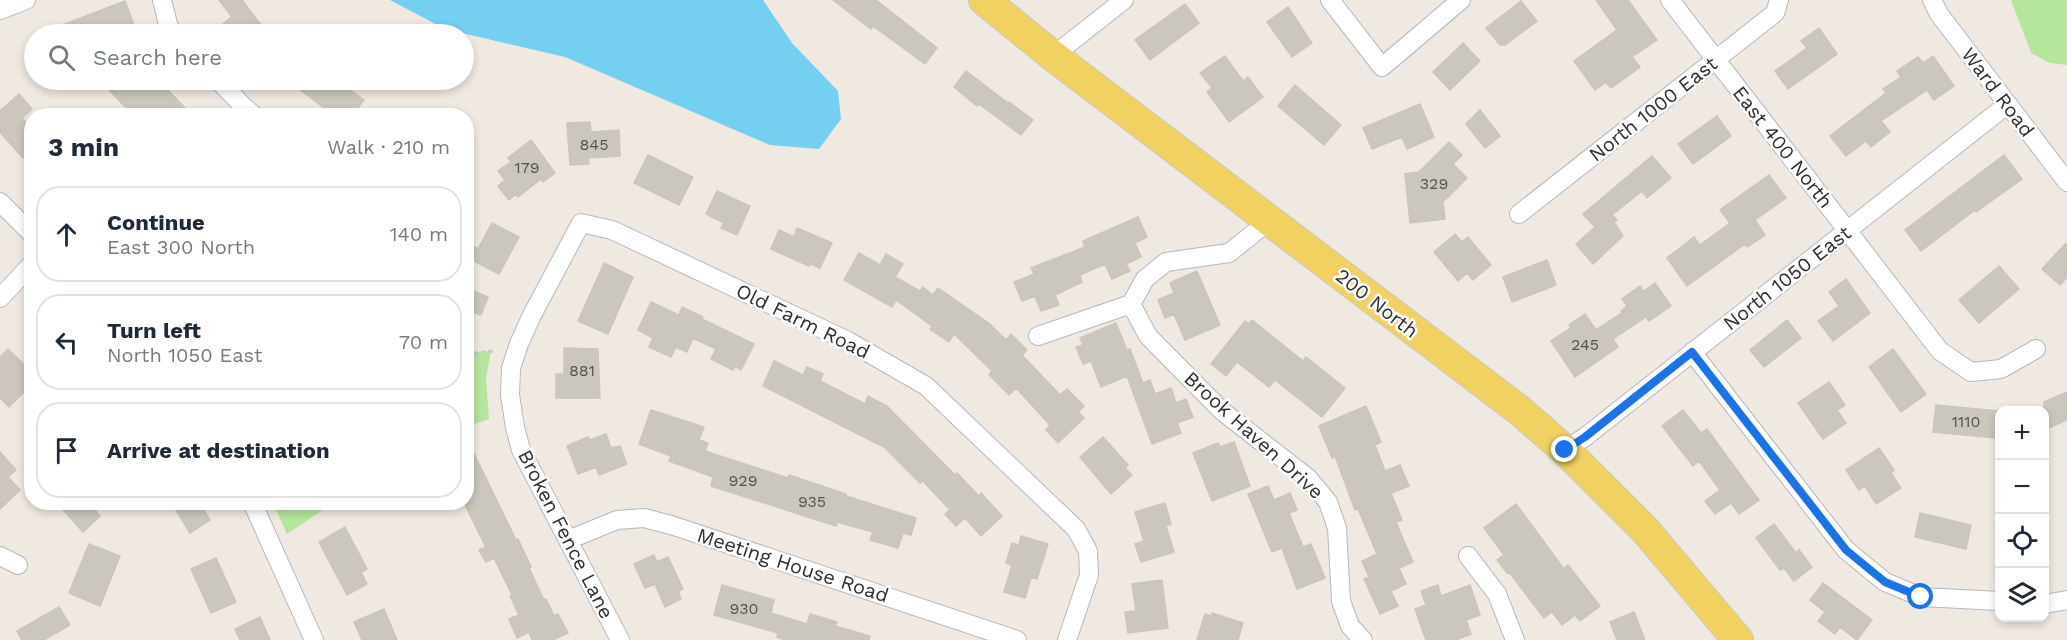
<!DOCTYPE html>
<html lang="en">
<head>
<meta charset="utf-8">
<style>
  :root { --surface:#fff; --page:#f6f6f7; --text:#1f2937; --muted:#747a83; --line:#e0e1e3 }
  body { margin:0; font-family:"Work Sans",sans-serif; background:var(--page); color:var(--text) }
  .controls { position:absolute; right:18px; bottom:18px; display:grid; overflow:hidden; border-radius:12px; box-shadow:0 3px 9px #0003 }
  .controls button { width:54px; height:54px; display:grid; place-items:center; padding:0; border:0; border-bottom:2px solid var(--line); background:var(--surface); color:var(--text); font:30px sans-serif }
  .stop { position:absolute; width:18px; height:18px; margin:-14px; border:4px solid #1a73e8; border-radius:50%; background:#fff }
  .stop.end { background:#1a73e8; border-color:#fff; box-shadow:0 2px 6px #0008 }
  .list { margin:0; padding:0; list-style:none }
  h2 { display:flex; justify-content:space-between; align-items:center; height:78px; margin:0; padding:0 24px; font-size:26px }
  h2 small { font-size:20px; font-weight:400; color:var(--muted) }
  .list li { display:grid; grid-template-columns:39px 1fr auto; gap:18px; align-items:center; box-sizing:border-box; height:96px; margin:0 12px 12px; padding:0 12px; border:2px solid var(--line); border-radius:24px }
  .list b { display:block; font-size:22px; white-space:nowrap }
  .list p { margin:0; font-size:20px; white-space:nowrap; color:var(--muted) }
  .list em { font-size:20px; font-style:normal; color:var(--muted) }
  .icon { flex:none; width:33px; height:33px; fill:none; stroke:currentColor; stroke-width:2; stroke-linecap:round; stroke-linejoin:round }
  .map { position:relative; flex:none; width:2067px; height:640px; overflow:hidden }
  .search { position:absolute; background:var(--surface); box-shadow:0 3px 9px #0003; left:24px; top:24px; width:450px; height:66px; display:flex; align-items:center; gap:15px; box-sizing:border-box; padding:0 21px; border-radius:33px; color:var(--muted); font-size:22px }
  .panel { position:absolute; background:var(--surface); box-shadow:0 3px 9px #0003; left:24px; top:108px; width:450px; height:402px; border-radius:24px }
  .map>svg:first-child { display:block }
</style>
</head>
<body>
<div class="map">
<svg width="2067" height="640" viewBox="0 0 2067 640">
  <rect width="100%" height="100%" fill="#efe9e1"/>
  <path fill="#b6e59e" d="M2011,0h56v65l-17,-2 -19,-10z
    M491,351l-5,27 3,41 -22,8v-74z
    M273,503h60l-46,31z"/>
  <path fill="#75cff0" d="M390,0h373l29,43 46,48 3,28 -22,30 -49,-4 -205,-88 -120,-28z"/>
  <path fill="#cbc7bf" stroke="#cbc5ba" stroke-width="1.5" d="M219,0h23l26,34h-37l-8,-10 9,-7z
    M833,0h43l61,48 -12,16 -52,-38 -2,3z
    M1596,0h32l29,40 -25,17 8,10 -29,21 -5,-6 -11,8 -21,-29 43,-31z
    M125,1l9,24 -24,9h-71z
    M1521,1l16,20 -32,24h-5l-14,-17z
    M1185,4l14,19 -49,37 -15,-20z
    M1288,7l24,36 -20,14 -25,-35z
    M1819,28l18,26 -49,35 -13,-18 32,-23 -6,-7z
    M1463,43l17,18 -30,29 -17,-18z
    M1225,56l18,25 5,-4 15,20 -34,25 -22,-30 5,-4 -12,-15z
    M1933,56l21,30 -20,14 -7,-10 -46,31 9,11 -19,15 -5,-6 -20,15 -16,-20 56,-43 -3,-4 18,-12 -4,-6 21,-14 5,6z
    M966,71l42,32 1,-1 24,18 -12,15 -42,-31 -2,2 -23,-19z
    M120,80h38l35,36h-59l-25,-26z
    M287,80h49l28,20 -12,16h-17z
    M1295,85l46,40 -17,20 -46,-39z
    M19,94l13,15 -10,9 10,11v22l-9,7 -23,-26v-21z
    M1420,104l14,33 -27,12 -5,-12 -30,12 -9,-21z
    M1480,110l20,26 -15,12 -19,-24z
    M1717,116l14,20 -38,28 -15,-20z
    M590,122l1,10 28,-2 1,26 -32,2 1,6 -19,1 -3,-42z
    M531,140l24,33 -12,9 -2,-3 -23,18 -2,-3 -7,6 -11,-14 7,-6 -7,-9 13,-9 -3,-4z
    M1449,142l13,13 -9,9 14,14 -24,24 2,17 -35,4 -5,-49 14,-2z
    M648,155l45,22 -14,28 -45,-22z
    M2004,155l18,24 -46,33 -1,-2 -54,41 -16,-21z
    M1652,156l19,22 -24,20 -5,-7 -30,24 5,5 -3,2 9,14 -30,28 -17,-20 19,-17 -12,-13z
    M1769,175l17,23 -31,22 10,15 -18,12 -2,-3 -58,42 -20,-28 27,-21 6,8 30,-22 -10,-13z
    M717,191l33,15 -13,29 -16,-7 3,-5 -18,-9z
    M1138,217l9,20 -12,6 6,14 -15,7 4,7 -18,8 -7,-15 -25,11 2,7 -27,13 4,10 -18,6 -6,-15 -13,5 -8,-19 20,-8 -3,-6 54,-21 -2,-6z
    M492,223l27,14 -20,37 -33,-17v-15l12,7z
    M797,228l35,15 -12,25 -10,-4 -1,2 -38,-17 8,-19 15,7z
    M1455,234l7,8 6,-5 23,28 -18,15 -6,-7 -9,8 -24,-29z
    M2067,242v35l-7,8 -18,-16z
    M859,253l21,12 6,-11 17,10 -8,13 25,14 3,-4 10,8 5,-7 52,36 16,16 5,-6 16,16 -5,5 38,40 7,-6 17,17 -6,6 6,6 -26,25 -12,-13 4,-5 -34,-37 -7,7 -20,-20 3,-4 -38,-37 -5,8 -19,-13 2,-3 -36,-26 -4,7 -48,-27z
    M1547,260l9,25 -44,17 -9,-25z
    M604,263l29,14 -25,57 -30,-13z
    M1999,266l20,23 -40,34 -20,-23z
    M1197,271l23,54 -35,15 -11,-26 -9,4 -7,-18 16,-7 -4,-10z
    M1846,279l24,34 -37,28 -15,-20 21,-15 -10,-14z
    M1655,283l16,23 -22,15 -3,-4 -33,22 5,8 -43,30 -24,-36 20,-13 -2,-3 16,-11 11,16 26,-17 -1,-2 6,-5 -5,-7 18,-13 4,5z
    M466,288l22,9 -7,18 -15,-5z
    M651,302l28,13 3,-8 21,10 -1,2 52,25 -13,26 -6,-4 -2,4 -22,-11 5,-10 -23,-11 -6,14 -11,-5 -5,10 -22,-10 4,-9 -15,-8z
    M1252,320l51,41 3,-4 39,31 -23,29 -47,-37 -6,7 -32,-25 -11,14 -15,-12 34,-43 4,3z
    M1787,320l14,18 -37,29 -14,-17z
    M1116,323l11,27 3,-1 13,34 7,-3 5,14 16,-6 5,15 10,-4 7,18 -16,6 4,10 -29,11 -25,-68 -26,11 -10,-26 -8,3 -7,-17 7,-2 -3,-7z
    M564,348l34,1 2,49h-44v-24h8z
    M8,349l24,23v12l-23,23 -9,-9v-41z
    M1893,349l33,45 -25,18 -32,-45z
    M774,361l29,14 4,-8 16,7 -3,7 45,23 3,-8 19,10 68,69 2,-2 22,23 2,-3 21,23 -21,20 -16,-18 -9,8 -11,-12 5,-4 -27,-29 -3,2 -36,-36 -121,-61z
    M1829,382l16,23 -8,5 9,13 -23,16 -25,-36z
    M2067,392v28l-23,10v-28z
    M1936,405l62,6 -2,27 -63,-6z
    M1366,406l15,36 -6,3 10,26 15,-6 9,21 -18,7 11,27 -6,2 17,40 -14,6 7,16 -15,7 7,15 -18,8 -16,-35 5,-2 -7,-16 15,-7 -19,-45 -3,1 -20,-54 -3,2 -13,-32z
    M651,410l53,17 -5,13 9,3 -3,8 83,27 1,-3 57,19v2l70,22 -5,17 -8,-2 -5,15 -28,-8 3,-8 -36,-10 -1,4 -125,-40 2,-9 -44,-16 2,-5 -32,-12z
    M1683,410l18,23 6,-4 52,71 -20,14 -8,-11 -16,11 -10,-13 15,-11 -21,-29 -6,5 -31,-40z
    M606,434l5,14 9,-2 7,18 -28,11 -3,-8 -18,7 -11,-28 21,-9 2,3z
    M466,437l50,103 2,-1 13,28 -2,1 15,32 2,-1 8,17 4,-2 10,19 -15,7h-21l-3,-8 -12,6 -8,-19 10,-4 -9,-19 2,-1 -18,-37 -8,4 -7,-12 7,-3 -20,-40z
    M1103,437l25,28 -3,3 7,7 -21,19 -31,-37z
    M1234,442l16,44 -38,15 -19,-48 25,-10 2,4z
    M1879,448l15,22 -3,3 10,15 -25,16 -11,-18 -6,4 -13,-20z
    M0,452l16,18 -8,7 12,13 -20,19z
    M1268,486l6,14 16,-7 7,17 -8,3 14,34 8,-3 14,34 -28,11 -15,-41 -10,4 -24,-58z
    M56,502h32l12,14 -17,16z
    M171,502h28l11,18 -20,13z
    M1165,503l6,21 -5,2 8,26 -33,10 -6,-18 9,-3 -9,-29z
    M1516,504l48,65 4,-4 32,41 -20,15 -5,-6 -13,10 -10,-13 -8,6 -35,-46 -2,1 -10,-13 7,-5 -20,-27z
    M1920,513l51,12 -5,24 -51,-12z
    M1774,524l22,29 3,-3 13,17 -18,14 -10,-13 -4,2 -24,-32z
    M345,527l22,42 -6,3 6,12 -20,11 -28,-53z
    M1021,536l27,8 -11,35 -6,-1 -6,20 -21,-6 8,-27 -6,-2 6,-20 7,2z
    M89,544l31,12 -20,50 -31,-13z
    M654,555l3,7 11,-5 15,32 -5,2 3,8 -16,8 -10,-23 -10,4 -11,-24z
    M216,558l20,44 -25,11 -20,-44z
    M1162,580l6,48 -40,5 -3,-21 11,-1 -4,-27z
    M1823,583l49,37 -15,20 -17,-13 -5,7 -17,-13 7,-9 -15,-12z
    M722,585l52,15 -3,13 36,11 3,-10 27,8 -2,4 35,10 -1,4h-84l-8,-3 1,-4 -64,-18z
    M1438,585l3,11 29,-11 10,30 -14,5 5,14 -15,6h-30l-11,-31 11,-4 -5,-14z
    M59,607l11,18 -26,15h-22l-5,-9z
    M384,609l13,31h-35l-8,-18z
    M1634,612l11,28h-28l-7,-18z
    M1212,613l31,10 -5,17h-41l8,-26 7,2z
    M260,617l10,23h-30l-5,-11z"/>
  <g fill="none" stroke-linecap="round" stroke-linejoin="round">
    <defs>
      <path id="street" d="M162,0l7,28 7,6
        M1330,0l52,67 79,-67
        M1670,0l270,351 31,21 30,-3 35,-20
        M1932,0l7,14 128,168
        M0,10l26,-10
        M1053,56l71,-56
        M218,80l27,28 10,8
        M0,202l32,32
        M1519,214l256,-201 4,-13
        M1270,220l-41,33 -63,9 -21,17 -14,25 17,32 74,75 86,67 20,24 9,26 4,73 9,25 13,14
        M0,298l32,-34
        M1038,336l93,-32
        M1692,352l154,198 39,32 36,15 79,4
        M1565,450l20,-13 423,-333
        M252,502l62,138
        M568,540l49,-20 27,-2 27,7 346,115
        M0,556l18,9
        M1468,556l29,38 18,46
        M2044,604l23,-4
        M620,640l-99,-190 -6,-23 -5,-32 1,-27 8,-24 12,-27 50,-94 31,7 236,111 78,45 150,143 12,22 1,24 -22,65"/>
      <path id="primary" d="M984,0l69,56 466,354 46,40 80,80 93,110"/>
    </defs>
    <use href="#street" stroke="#b4b7c1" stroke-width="20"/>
    <use href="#primary" stroke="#c9c9c9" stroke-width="32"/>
    <path stroke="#c9c9c9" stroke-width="3" stroke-dasharray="4.5 3" stroke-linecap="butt" d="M466,354l27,-3"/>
    <use href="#street" stroke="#fff" stroke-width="18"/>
    <use href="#primary" stroke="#f2d163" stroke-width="30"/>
  </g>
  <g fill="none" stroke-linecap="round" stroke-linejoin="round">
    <path stroke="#1a73e8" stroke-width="8" d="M1565,450l20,-13 107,-85 154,198 39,32 36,15"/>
  </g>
  <g text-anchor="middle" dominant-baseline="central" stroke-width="5" stroke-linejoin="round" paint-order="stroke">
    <g font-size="16" fill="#555452">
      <text x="594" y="144">845</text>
      <text x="527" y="167">179</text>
      <text x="1434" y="183">329</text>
      <text x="1585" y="344">245</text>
      <text x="582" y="370">881</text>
      <text x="1966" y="421">1110</text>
      <text x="743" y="480">929</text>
      <text x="812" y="501">935</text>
      <text x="744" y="608">930</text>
    </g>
    <g font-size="20" fill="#2e2e2e" stroke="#fff">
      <text transform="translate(1998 92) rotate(53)">Ward Road</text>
      <text transform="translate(1653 109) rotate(-38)">North 1000 East</text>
      <text transform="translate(1783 147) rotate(52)">East 400 North</text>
      <text transform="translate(1787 278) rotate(-38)">North 1050 East</text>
      <text transform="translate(1377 303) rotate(38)">200 North</text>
      <text transform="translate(803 321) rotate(26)">Old Farm Road</text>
      <text transform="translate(1254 435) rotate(42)">Brook Haven Drive</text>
      <text transform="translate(566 534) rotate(63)">Broken Fence Lane</text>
      <text transform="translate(793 565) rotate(18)">Meeting House Road</text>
    </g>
  </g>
</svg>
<div class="controls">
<button>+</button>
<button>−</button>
<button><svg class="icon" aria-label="locate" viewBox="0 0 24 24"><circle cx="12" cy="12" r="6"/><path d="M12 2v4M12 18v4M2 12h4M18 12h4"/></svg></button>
<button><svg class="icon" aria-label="layers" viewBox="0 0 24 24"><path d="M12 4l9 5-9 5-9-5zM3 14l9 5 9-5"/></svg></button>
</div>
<div class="stop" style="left:1921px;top:597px"></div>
<div class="stop end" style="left:1565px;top:450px"></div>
<div class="search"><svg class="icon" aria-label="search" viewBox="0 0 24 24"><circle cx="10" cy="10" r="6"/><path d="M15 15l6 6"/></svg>Search here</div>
<section class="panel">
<h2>3 min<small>Walk · 210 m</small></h2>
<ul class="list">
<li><svg class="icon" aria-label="ahead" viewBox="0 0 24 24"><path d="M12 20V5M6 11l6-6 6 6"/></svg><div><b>Continue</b><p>East 300 North</p></div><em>140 m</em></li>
<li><svg class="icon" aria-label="left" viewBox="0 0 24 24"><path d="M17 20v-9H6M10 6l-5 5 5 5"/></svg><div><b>Turn left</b><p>North 1050 East</p></div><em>70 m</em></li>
<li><svg class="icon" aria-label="arrive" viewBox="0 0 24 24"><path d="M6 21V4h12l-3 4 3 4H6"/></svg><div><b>Arrive at destination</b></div></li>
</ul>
</section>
</div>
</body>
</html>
